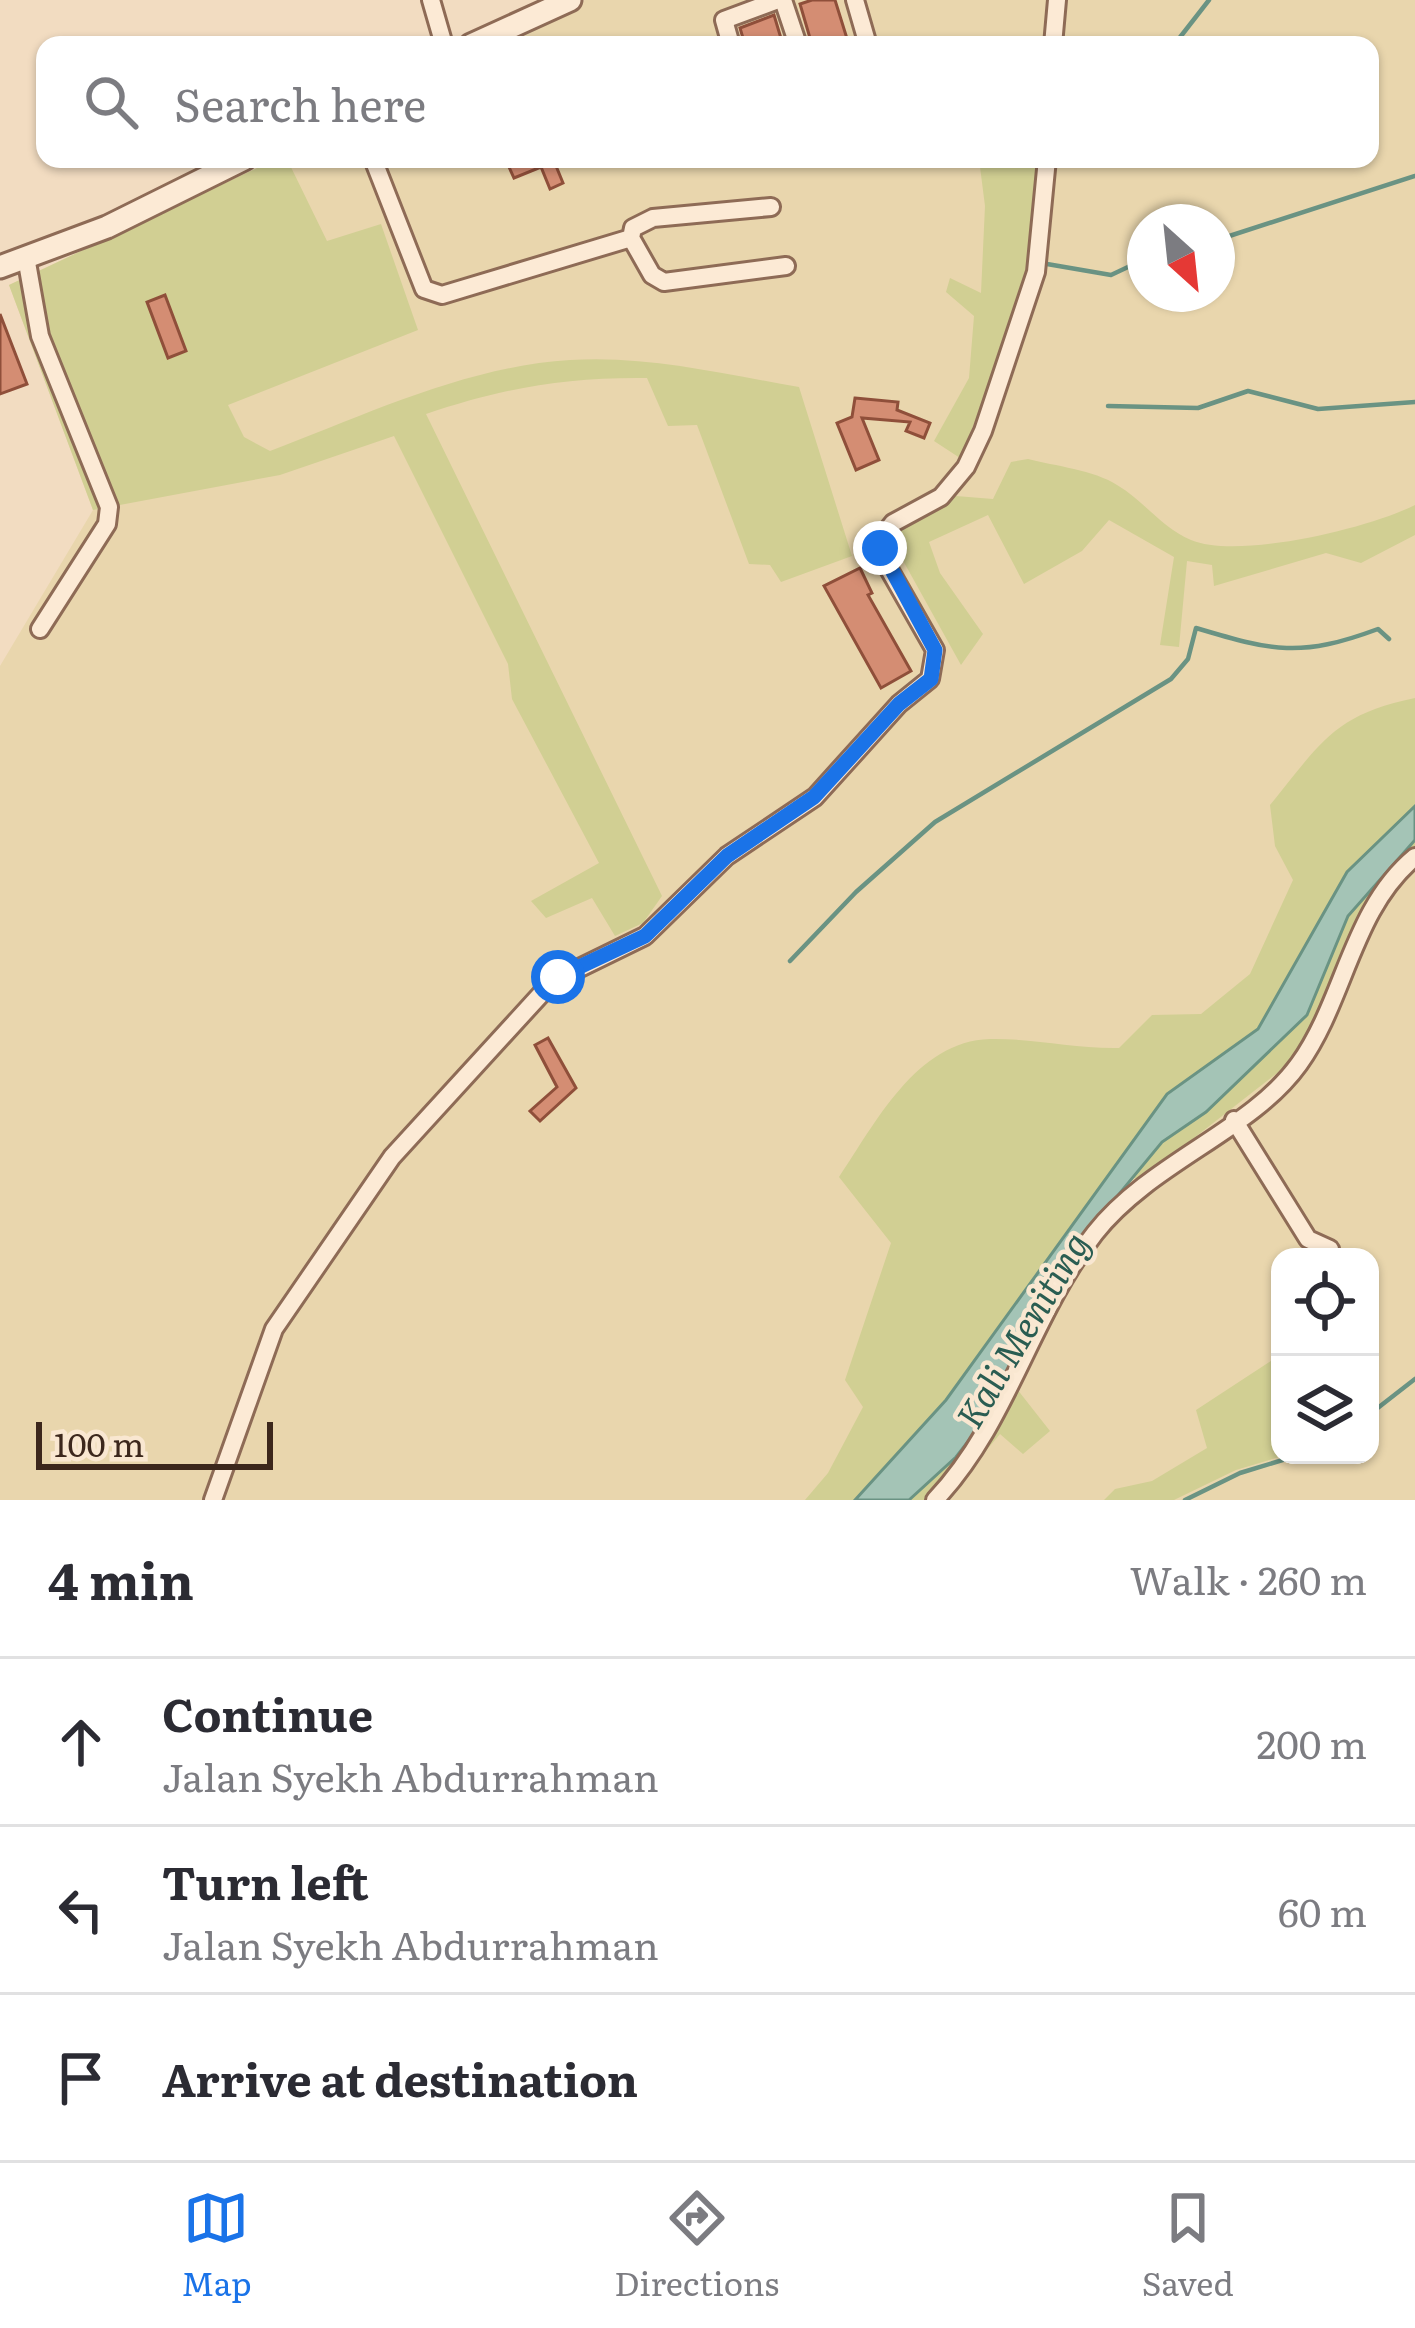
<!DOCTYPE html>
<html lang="en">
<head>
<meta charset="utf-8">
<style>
  :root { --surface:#fff; --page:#f2f2f3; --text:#2b2b33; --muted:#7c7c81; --line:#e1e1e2; --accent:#1a73e8 }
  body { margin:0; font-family:Literata,serif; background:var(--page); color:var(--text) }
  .controls { position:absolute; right:36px; bottom:36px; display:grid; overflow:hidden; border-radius:24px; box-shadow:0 3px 9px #0004 }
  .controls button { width:108px; height:108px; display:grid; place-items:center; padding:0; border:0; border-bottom:3px solid var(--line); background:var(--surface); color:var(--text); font:60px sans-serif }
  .compass { position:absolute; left:1127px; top:204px; width:108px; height:108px; border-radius:50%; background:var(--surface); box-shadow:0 3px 9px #0004; rotate:153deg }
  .scale { position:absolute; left:36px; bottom:30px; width:237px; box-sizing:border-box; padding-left:12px; border:6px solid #3c271c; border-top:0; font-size:33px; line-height:42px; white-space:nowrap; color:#3c271c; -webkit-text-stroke:9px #f9e7d1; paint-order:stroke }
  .stop { position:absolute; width:36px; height:36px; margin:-27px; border:9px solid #1a73e8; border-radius:50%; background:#fff }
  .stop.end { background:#1a73e8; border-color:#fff; box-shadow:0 3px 12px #0008 }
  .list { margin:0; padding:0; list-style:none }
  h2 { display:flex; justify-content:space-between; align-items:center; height:156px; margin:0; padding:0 48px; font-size:51px }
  h2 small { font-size:39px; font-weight:400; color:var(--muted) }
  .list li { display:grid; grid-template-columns:78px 1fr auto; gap:36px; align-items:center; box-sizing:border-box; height:168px; padding:0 48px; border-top:3px solid var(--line) }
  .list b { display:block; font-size:45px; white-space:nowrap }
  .list p { margin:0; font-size:39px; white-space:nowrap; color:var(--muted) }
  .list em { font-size:39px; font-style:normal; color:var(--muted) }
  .icon { flex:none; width:66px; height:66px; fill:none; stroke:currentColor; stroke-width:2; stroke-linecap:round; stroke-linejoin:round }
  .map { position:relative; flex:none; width:1415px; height:1500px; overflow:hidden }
  .search { position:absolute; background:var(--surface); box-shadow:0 3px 9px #0004; left:36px; right:36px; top:36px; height:132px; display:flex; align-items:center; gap:30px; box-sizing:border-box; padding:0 42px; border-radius:24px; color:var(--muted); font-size:45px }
  .sheet { height:660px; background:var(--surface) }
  nav { display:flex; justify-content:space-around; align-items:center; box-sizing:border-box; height:168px; border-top:3px solid var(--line); background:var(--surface); font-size:33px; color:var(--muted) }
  nav a { display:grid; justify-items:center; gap:6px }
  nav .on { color:var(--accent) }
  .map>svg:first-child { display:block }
</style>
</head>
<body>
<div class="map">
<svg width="1415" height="1500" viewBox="0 0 1415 1500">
  <rect width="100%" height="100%" fill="#f2dcc1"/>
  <path fill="#e9d6ad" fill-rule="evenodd" d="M585,0h830v806l-68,66 -492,628h-855v-834l93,-156 -84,-225 267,-126h1094v-114h-872zM1145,222h72v72h-72z
    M1415,840v660h-506l82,-88 28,-64 62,-108zM1280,1257h90v198h-90z"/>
  <path fill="#d1cf93" d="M276,159h11l40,82 54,-17 37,106 -190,75 16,32 26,14c95,-36 197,-85 300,-91 77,-5 153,14 229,27l53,169 -71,26 -11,-17 -21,-1 -52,-139 -29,1 -21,-48c-82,-1 -143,10 -221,36l236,482 -19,27 -28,13 -23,-38 -46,20 -15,-17 68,-38 -87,-164 -4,-35 -114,-228 -114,39 -187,35 -84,-225z
    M979,159h60l-18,150 -61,149 -26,-17 35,-63 5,-62 -28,-24 4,-14 31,15 4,-87z
    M1028,459c27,7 66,11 89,26 27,16 44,42 74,55 47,20 179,-12 224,-35v30l-54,28 -35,-10 -112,33 -2,-21 -25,-4 -8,86 -19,-2 14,-88 -65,-37 -27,31 -58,33 -36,-69 -59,27 11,31 43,61 -22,31 -65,-117 1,-18 59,-34 37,3 18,-37z
    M1415,698v108l-68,66 -89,158 -91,64 -221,306 -91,100h-50l23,-27 35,-66 -18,-27 46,-137 -52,-66c36,-53 77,-136 151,-138 42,-1 85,10 129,9l33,-33 49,-1 49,-40 43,-94 -18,-34 -5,-41c51,-62 63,-90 145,-107z
    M1415,840v10l-65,92 -43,95 -26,33 -142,111 -6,-4 29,-35 44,-30 101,-97 41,-99z
    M1280,1355v100h6l-50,15 -62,30h-70l11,-11 37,-8 55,-33 -11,-38z
    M1006,1375l44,56 -27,23 -23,-20 -55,66h-36c40,-45 72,-67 97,-125z"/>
  <path fill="#a4c4b6" stroke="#6a9383" stroke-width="3" d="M1415,806v34l-67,76 -41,99 -101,97 -44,30 -81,98 -62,108 -28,64 -35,45 -47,43h-54l91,-100 221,-306 91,-65 89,-157z"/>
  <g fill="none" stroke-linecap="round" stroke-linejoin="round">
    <path stroke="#6a9383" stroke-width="4.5" d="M1174,45l35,-45
      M1217,240l198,-64
      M1047,264l64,11 34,-16
      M1108,406l90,2 50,-17 70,18 97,-7
      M790,961l66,-69 79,-70 236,-143 17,-20 8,-31c77,23 104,30 182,1l11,10
      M1370,1414l45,-35
      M1185,1500l55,-27 59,-18"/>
  </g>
  <path fill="#d48d73" stroke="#8f4f3a" stroke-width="3" d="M812,0h23l14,45h-37l-12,-41z
    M774,15l9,30h-38l-5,-17z
    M527,159h31l-4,2 9,22 -13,6 -9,-22 -27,11 -5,-11z
    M165,295l21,56 -18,7 -21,-56z
    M0,314l27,70 -27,10z
    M855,398l43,4 -1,8 33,13 -6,15 -18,-7 4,-9 -48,-4 17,42 -23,10 -19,-47 15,-6z
    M860,568l12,25 -4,2 43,76 -30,17 -57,-102z
    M548,1038l28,50 -36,33 -10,-10 27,-24 -22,-42z"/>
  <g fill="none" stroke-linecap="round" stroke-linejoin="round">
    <defs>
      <path id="minor" d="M431,0l13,45
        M783,0l15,45
        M855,0l13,45
        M731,45l-7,-25 54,-20
        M1053,45l4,-45
        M373,159l51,130 18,6 189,-57 2,-10 20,-10 118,-11
        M631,238l21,37 12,7 122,-16
        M26,257l14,79 69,171 -2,17 -67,105
        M1234,1120l74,119 22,10
        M213,1500l61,-171 118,-172 161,-176 92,-45 82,-80 88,-59 84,-93 31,-25 5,-29 -53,-93 -1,-19 12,-15 48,-26 25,-30 17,-36 53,-159 11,-113
        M935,1500c73,-77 95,-184 160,-267 56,-71 156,-102 204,-169 46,-64 53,-155 116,-207"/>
      <path id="tertiary" d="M471,45l99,-45
        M0,267l107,-40 137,-68"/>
    </defs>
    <use href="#minor" stroke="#8e6b56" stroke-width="22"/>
    <use href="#tertiary" stroke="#8e6b56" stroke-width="27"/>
    <use href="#minor" stroke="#fcead5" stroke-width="16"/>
    <use href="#tertiary" stroke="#fcead5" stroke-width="21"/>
  </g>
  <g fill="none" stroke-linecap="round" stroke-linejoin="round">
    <path stroke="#1a73e8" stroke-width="15" d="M558,977l87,-41 82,-80 87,-59 85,-93 32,-25 4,-29 -55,-102"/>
  </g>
  <g text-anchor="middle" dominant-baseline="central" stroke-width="9" stroke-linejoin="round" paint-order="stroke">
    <g font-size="36" font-style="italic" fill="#2a5d52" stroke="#f9e7d1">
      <text transform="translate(1021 1329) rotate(-59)">Kali Meniting</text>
    </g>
  </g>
</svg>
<div class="controls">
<button><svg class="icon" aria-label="locate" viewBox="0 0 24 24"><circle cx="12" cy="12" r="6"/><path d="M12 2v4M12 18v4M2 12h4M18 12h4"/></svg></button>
<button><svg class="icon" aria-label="layers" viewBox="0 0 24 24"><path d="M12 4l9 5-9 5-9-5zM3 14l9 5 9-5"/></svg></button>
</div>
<svg class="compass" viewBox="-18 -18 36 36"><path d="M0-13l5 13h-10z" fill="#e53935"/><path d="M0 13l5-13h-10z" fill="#7c7c81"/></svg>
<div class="scale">100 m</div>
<div class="stop" style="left:558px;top:977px"></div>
<div class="stop end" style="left:880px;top:548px"></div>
<div class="search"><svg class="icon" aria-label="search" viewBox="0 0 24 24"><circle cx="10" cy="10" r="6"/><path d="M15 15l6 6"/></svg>Search here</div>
</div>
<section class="sheet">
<h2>4 min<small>Walk · 260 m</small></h2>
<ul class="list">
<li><svg class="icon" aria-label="ahead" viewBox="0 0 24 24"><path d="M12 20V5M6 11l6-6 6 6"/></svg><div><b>Continue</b><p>Jalan Syekh Abdurrahman</p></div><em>200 m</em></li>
<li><svg class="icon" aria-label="left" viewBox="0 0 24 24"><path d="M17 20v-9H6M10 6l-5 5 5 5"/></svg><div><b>Turn left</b><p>Jalan Syekh Abdurrahman</p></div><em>60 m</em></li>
<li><svg class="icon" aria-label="arrive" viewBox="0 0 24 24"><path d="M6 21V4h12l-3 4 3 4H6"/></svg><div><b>Arrive at destination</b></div></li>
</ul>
</section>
<nav>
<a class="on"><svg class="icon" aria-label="map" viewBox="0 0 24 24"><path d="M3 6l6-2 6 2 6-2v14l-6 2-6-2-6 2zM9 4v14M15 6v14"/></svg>Map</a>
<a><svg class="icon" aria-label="directions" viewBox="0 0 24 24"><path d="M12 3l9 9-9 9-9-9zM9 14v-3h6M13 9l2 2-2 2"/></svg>Directions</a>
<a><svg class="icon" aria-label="saved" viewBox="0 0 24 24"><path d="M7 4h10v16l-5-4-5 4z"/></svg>Saved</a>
</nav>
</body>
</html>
